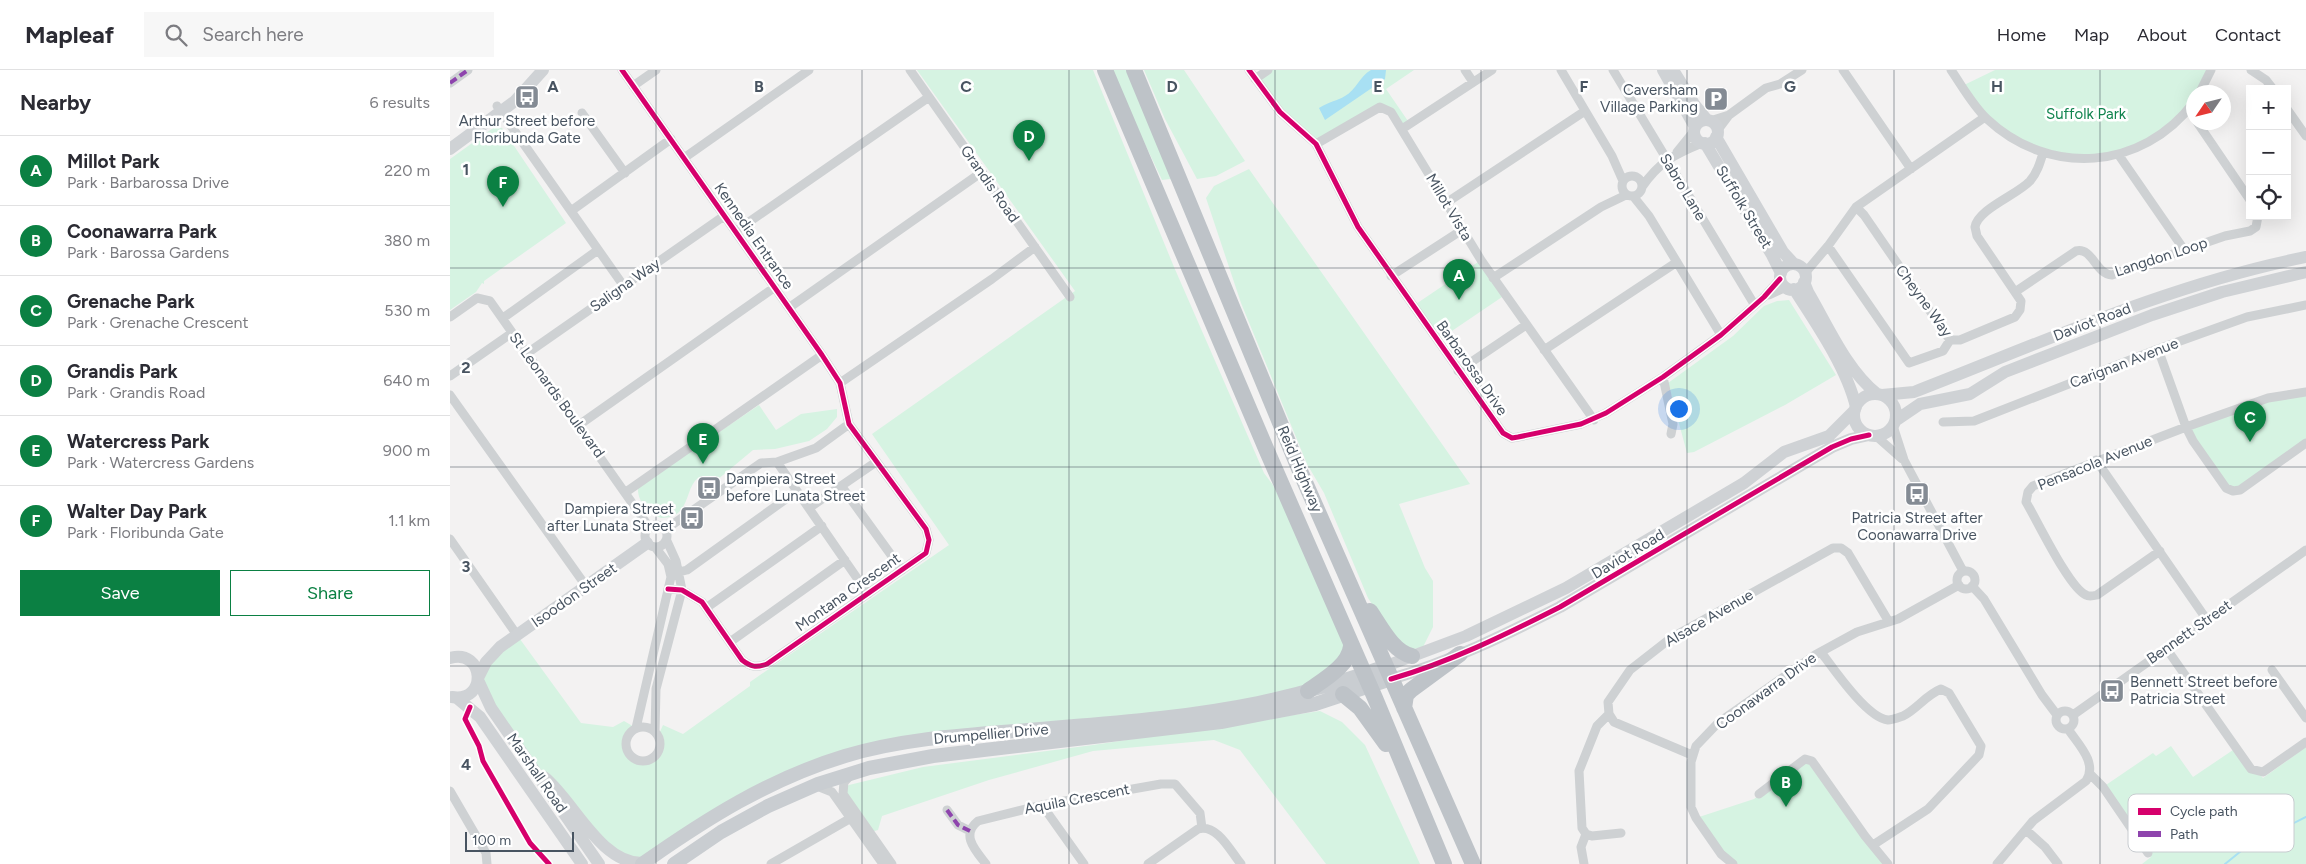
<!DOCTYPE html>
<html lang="en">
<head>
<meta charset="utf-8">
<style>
  :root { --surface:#fff; --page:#f7f7f7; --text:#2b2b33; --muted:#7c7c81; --line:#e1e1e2; --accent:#0b8043 }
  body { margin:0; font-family:Figtree,sans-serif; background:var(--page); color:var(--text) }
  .controls { position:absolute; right:15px; top:15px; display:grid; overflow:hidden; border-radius:0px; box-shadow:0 5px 20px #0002 }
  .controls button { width:45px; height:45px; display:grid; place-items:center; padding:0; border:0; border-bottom:1px solid var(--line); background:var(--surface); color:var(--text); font:25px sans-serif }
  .compass { position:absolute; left:1736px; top:15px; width:45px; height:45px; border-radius:50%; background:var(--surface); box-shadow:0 5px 20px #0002; rotate:235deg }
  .scale { position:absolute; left:15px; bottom:12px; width:109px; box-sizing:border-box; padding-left:5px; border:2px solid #485461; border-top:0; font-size:14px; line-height:18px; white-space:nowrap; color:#485461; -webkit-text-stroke:4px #fff; paint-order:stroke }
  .you { position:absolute; left:1228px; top:338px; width:18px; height:18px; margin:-12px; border:4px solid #fff; border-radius:50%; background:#1a73e8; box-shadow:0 0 0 8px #1a73e833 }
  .badge { display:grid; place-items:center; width:32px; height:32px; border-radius:50%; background:var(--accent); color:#fff; font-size:16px; font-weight:700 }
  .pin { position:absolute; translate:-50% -41px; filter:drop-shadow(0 1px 2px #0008) }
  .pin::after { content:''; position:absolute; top:26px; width:18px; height:15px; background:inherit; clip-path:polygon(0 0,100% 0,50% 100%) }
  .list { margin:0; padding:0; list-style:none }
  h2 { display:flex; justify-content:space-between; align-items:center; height:65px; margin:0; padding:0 20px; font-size:21px }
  h2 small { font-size:16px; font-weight:400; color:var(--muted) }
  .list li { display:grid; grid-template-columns:32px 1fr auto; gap:15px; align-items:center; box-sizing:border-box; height:70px; padding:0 20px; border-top:1px solid var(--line) }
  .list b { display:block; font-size:19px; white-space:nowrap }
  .list p { margin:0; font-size:16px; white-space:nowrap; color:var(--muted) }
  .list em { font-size:16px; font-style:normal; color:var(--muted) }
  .actions { display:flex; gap:10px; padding:15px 20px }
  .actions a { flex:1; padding:11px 0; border:1px solid var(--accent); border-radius:0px; text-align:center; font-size:18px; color:var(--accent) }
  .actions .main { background:var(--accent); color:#fff }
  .icon { flex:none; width:28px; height:28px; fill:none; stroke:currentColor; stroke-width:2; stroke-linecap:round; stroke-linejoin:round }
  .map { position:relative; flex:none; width:1856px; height:794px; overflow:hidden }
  header { display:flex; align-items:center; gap:30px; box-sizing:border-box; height:70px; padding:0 25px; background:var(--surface); border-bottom:1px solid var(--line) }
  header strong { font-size:24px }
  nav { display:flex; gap:28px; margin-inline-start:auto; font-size:18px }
  .search { width:350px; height:45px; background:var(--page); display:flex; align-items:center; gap:12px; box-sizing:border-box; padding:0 18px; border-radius:0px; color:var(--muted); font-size:19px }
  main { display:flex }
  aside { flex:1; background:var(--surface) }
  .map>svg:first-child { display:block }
</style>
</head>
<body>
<header>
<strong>Mapleaf</strong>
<div class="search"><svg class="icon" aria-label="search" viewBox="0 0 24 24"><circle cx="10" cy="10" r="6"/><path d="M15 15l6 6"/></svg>Search here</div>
<nav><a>Home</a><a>Map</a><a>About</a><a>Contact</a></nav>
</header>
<main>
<aside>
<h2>Nearby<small>6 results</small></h2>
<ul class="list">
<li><span class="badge">A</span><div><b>Millot Park</b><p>Park · Barbarossa Drive</p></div><em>220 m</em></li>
<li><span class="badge">B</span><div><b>Coonawarra Park</b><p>Park · Barossa Gardens</p></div><em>380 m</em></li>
<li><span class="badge">C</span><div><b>Grenache Park</b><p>Park · Grenache Crescent</p></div><em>530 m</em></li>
<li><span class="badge">D</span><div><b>Grandis Park</b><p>Park · Grandis Road</p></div><em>640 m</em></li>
<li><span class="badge">E</span><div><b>Watercress Park</b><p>Park · Watercress Gardens</p></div><em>900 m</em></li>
<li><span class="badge">F</span><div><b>Walter Day Park</b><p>Park · Floribunda Gate</p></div><em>1.1 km</em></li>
</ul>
<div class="actions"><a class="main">Save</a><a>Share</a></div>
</aside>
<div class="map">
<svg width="1856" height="794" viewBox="0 0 1856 794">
  <rect width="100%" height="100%" fill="#f3f2f2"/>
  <path fill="#d6f3e2" d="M467,0h176l81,197 90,206 9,12 78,161 -20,28 -65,27 -308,36 -143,29 -172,97 -23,-4 -89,-94 -39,-56 -14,-37 39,-37 64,88 32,4 11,-6 12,7c-23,15 -5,31 13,36l10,-9 -1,-19 5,-11 20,9 67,-48v-4l199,-137 -77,-111 203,-143z
    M660,0h17l49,113 -6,-4 -8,1z
    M694,0h40l61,91 -29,15 -19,3 -32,-60z
    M818,0h146l-28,19 24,35 -8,5 -18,-22 -68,37 -61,-65z
    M1545,0h216l-11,22h-6l-1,10 -12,17 -57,34 -67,3 -56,-26 -39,-44z
    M46,56l6,2 64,95 -82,58v3l-2,-1 -6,9 -26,18v-151z
    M799,99l221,315 -71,20 26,64 8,13v46l-10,20 -14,3 -18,-17 -23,-35 -44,-105 -17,-29 -66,-161 -35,-105 8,-12z
    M1031,190l24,35 -68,46 -24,-35z
    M1339,230l47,75 -51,30 -91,47 -7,1 -19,-70 65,-47 31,-30 13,-5z
    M1856,322v51l-73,48 -47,-64 82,-29z
    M309,335l17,25 25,-16 36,-5v8l-10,12 -18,12 -34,8 -22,1 -36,30 -19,-2c-14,11 -7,40 -37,40 -14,-6 -24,-17 -23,-31z
    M870,641l22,11 23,23 55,119h-94l-86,-114 -26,-10 -121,11 -104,29 -107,36 -4,14 -7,2 -27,-38 2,-7 3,-2 74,-18 170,-22z
    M1721,676l22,31 43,-29 27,30 43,-31v117h-164l9,-7 -48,-70 50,-34 3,3z
    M1355,689l7,4 76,101h-155l-37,-46 58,-19z"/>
  <path fill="#a8e0f3" d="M921,0h15l-1,9 -60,41 -6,-12c11,-7 18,-7 26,-12 11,-6 15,-20 26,-26z"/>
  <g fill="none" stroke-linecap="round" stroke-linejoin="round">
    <path stroke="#a8e0f3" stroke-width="2" d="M1775,794l21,-17 60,-30"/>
    <path stroke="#ced1d3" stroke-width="9" d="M172,0l200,285 18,28 9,41 77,105 3,11 -3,13 -159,111c-11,4 -16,3 -25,-4l-40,-58 -20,-12 -14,-1
      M460,0l160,227
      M799,0l31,42 36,32 42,83 145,206 9,5 6,-1 63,-13 25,-11 57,-36 58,-42 43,-38 16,-18
      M1015,0l8,12
      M1111,0l51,86 11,25
      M1163,0l141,234
      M1393,0l68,99
      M1501,0c11,16 22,36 36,49 62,58 155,52 207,-17
      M1801,0l15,10 7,9
      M805,9l13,-9
      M0,13l18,-13
      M183,16l23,-16
      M1750,22l11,-22
      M47,36l126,179
      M1837,39l19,27
      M132,43l43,60
      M1260,51l19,-6 37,-27 14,-4 22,-14
      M1747,52l53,78
      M952,59l90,-59
      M1267,61l12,-16
      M866,74l64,-37 11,5 90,148 113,160
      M1227,82l17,-21
      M1668,84l67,97
      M234,88l125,-88
      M1172 116a10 10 0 1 1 20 0a10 10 0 1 1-20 0Z
      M1192,117c17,-25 33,-33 60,-44
      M1183,126l16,20 72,119
      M996,133l139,-92
      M1406,137l8,8 86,125h10l55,-23 5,-7 1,-9 -44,-65 -2,-9c3,-18 42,-32 55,-46 7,-8 10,-18 13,-28
      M121,141l100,-72
      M286,161l193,-134
      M1378,176l81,117 34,-12 7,-11
      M1355,203l23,-27 28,-39 129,-90
      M941,206l71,-46
      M1043,208l108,-71 25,-12
      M1565,222l61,-41c17,-4 19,23 36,24l113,-39 25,-5 6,-4 2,-11
      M1319,225l17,-8
      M340,237l192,-135
      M0,247l27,-19 13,3 159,226
      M53,248l95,-68
      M1708,279l28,78 7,14 33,47 7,3 7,-1 66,-47
      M1094,280l133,-88
      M76,284l198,-138
      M1008,301l68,-46
      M0,306l62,-43
      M1213,307l10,47 -2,10
      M390,313l152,-104 43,-32
      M0,325l136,191
      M1493,352l31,-1 184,-72 89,-32 59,-12
      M129,355l196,-138
      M1443,356l11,34 59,111
      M1426,366l26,23
      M1646,390l111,160
      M327,392l91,132
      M392,417l60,83
      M176,422l196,-137
      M359,438l67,-46
      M195 466a11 11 0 1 1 22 0a11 11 0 1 1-22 0Z
      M216,459l95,-66 16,-1 39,-14 33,-24
      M0,469l67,96
      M1710,481l-63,44c-4,1 -8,2 -11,0 -17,-7 -49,-75 -60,-93l2,-10 5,-6 153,-59 82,-29 38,-6
      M1507 510a9 9 0 1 1 18 0a9 9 0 1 1-18 0Z
      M229,502l8,-2 110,-79
      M1522,516l12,13 58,96 15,20
      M256,538l116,-82
      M280,572l115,-82
      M1716,578l85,121 12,3 43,-30
      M1371,582c12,16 46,66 67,68 4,0 12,-3 15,-4 14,-7 23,-21 38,-27l8,4 32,53 -2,9 -51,54 -55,36
      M1822,600l34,48
      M1606 650a9 9 0 1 1 18 0a9 9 0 1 1-18 0Z
      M1623,645l233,-165
      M176 674a17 17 0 1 1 34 0a17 17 0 1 1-34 0Z
      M186,658l35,-151 -3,-13 -13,-17
      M205,662l1,-43 26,-99 -6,-29 -9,-20
      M1242,685l-78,-33 -5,-8 -1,-12 22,-32 41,-32 162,-90h8l7,5 41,69
      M401,705l-7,7 -1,12 49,70
      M1641,705l12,12 45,66
      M367,716l15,6 51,72
      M0,721l36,62 1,11
      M1309,724l46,-35 7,2 53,75 23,28
      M592,735l42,59
      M497,740l11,15 12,6
      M1576,760l19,17 13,17
      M1136,764l-4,-6 -3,-57 18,-45 12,-12
      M1136,764l6,2 29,-3
      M321,794l80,-46
      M536,794c-10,-13 -26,-29 -8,-43l64,-16 119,-21h14l25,29 2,15
      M698,794l50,-35c19,-6 33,23 43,35
      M1134,794l-3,-17 5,-13
      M1283,794l-12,-10 -25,-36 -5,-11v-45l5,-16 22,-23 97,-68 42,-23 41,-13 61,-34
      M1547,794l36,-43 53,-40c12,-18 -8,-37 -18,-52"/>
    <path stroke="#cfd2d5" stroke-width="12" d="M1213,0l32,57
      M1223,0l21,34 13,16
      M1244 62a12 12 0 1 1 24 0a12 12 0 1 1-24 0Z
      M1266,67l67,115 11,12
      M1255,73l67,112 9,18
      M0,79l65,-48 28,-31
      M1330 207a13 13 0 1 1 26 0a13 13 0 1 1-26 0Z
      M1354,212l4,10c20,34 38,77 69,102
      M1344,219c22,34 53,79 62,118
      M1404 345a21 21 0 1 1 42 0a21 21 0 1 1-42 0Z
      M1432,325l32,-3c129,-50 256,-108 392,-135
      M1445,351l25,-17 50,-10 35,-22 147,-57 70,-23 84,-20
      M0,588c35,-10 38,45 2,39
      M936,596l80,-30 100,-48 178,-105 40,-31 45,-16 26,-26
      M29,606l7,-14 14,-15 147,-104
      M941,609c59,-17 114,-44 169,-72l272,-160 19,-8 18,-4
      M28,610l13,28 108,156
      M7,628l23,19 102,147
      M94,707c29,23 56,87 99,86"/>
    <path stroke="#c9cdd1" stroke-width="14" d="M192,794c64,-45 127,-85 203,-108 70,-21 145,-22 218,-29 65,-5 131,-11 195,-24 43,-9 86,-22 128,-37
      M224,794l47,-32 47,-26 50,-22 51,-16 64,-12 288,-34 94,-18 76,-25"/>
    <path stroke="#bec3c8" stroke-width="16" d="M655,0l162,381 108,247 69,166
      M684,0l166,401 173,393
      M920,541c11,16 23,41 42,45
      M858,621c15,-11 41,-25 43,-45
      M893,624l17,14 26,36
      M954,638l2,-13 5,-5 49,-36"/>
    <path stroke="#8e44ad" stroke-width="4" stroke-dasharray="8 4" stroke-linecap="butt" d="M0,13l18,-13
      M497,740l11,15 12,6"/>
    <defs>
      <path id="cycleway" d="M172,0l200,285 18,28 9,41 77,105 3,11 -3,13 -159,111c-11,4 -16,3 -25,-4l-40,-58 -20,-12 -14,-1
        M799,0l31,42 36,32 42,83 145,206 9,5 6,-1 63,-13 25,-11 57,-36 58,-42 43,-38 16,-18
        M941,609c59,-17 114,-44 169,-72l272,-160 19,-8 18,-4
        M20,637l-5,12 14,27 4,15 47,82 19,21"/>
    </defs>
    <use href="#cycleway" stroke="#fff" stroke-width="8"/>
    <use href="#cycleway" stroke="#d6006c" stroke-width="5"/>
  </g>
  <path fill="none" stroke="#485461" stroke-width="1" stroke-opacity="0.55" d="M206,0v794M412,0v794M619,0v794M825,0v794M1031,0v794M1237,0v794M1444,0v794M1650,0v794M0,198h1856M0,397h1856M0,596h1856"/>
  <defs>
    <symbol id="bus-square" viewBox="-11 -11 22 22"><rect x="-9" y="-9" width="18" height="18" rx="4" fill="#848b94" stroke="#fff"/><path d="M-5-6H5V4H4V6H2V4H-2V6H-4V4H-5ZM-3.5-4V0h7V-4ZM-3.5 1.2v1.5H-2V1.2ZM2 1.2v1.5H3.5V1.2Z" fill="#fff"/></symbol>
    <symbol id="parking-square" viewBox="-11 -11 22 22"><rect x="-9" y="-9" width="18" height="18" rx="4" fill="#848b94" stroke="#fff"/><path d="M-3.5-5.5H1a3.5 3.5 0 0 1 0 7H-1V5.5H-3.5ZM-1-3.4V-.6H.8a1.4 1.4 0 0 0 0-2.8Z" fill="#fff"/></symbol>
  </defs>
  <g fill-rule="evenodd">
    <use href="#bus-square" x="63" y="13" width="28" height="28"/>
    <use href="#parking-square" x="1252" y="15" width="28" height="28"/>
    <use href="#bus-square" x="245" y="404" width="28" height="28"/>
    <use href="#bus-square" x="1453" y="410" width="28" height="28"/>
    <use href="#bus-square" x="228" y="434" width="28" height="28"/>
    <use href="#bus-square" x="1648" y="607" width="28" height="28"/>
  </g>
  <g text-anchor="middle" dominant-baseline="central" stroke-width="5" stroke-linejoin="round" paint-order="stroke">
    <g font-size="15" fill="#485461" stroke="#fff" text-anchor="end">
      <text x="1248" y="20">Caversham<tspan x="1248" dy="17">Village Parking</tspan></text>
      <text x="77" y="51" text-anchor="middle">Arthur Street before<tspan x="77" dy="17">Floribunda Gate</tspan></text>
      <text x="276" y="409" text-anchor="start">Dampiera Street<tspan x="276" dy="17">before Lunata Street</tspan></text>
      <text x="224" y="439">Dampiera Street<tspan x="224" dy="17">after Lunata Street</tspan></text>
      <text x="1467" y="448" text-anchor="middle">Patricia Street after<tspan x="1467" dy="17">Coonawarra Drive</tspan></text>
      <text x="1680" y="612" text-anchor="start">Bennett Street before<tspan x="1680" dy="17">Patricia Street</tspan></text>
    </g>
    <g font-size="15" fill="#11844f" stroke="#fff">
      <text x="1636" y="44">Suffolk Park</text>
    </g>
    <g font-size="15" fill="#485461" stroke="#fff">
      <text transform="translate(540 114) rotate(55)">Grandis Road</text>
      <text transform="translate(1233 117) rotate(59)">Sabro Lane</text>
      <text transform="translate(999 137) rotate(59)">Millot Vista</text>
      <text transform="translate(1294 137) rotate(59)">Suffolk Street</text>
      <text transform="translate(304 166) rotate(55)">Kennedia Entrance</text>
      <text transform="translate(1711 187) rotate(-18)">Langdon Loop</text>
      <text transform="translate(175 215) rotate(-35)">Saligna Way</text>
      <text transform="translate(1474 231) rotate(54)">Cheyne Way</text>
      <text transform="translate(1642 252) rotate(-21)">Daviot Road</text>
      <text transform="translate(1674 293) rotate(-21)">Carignan Avenue</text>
      <text transform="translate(1022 298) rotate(55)">Barbarossa Drive</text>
      <text transform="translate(107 325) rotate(54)">St Leonards Boulevard</text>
      <text transform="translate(1645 393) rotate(-22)">Pensacola Avenue</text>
      <text transform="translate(850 399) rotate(67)">Reid Highway</text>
      <text transform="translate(1178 484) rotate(-31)">Daviot Road</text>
      <text transform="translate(398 522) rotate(-35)">Montana Crescent</text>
      <text transform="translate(124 525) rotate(-35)">Isoodon Street</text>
      <text transform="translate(1259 548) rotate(-30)">Alsace Avenue</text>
      <text transform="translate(1739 562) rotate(-35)">Bennett Street</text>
      <text transform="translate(1316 621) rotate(-36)">Coonawarra Drive</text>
      <text transform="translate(541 664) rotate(-5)">Drumpellier Drive</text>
      <text transform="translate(87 703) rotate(55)">Marshall Road</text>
      <text transform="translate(627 729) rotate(-11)">Aquila Crescent</text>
    </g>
  </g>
  <rect x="1678" y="724" width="166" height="58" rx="8" fill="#fff" stroke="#c8ccd0" stroke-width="1"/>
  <rect x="1688" y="738" width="23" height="7" fill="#d6006c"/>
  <rect x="1688" y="761" width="23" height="6" fill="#8e44ad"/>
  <g font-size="14" fill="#485461">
    <text x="1720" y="746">Cycle path</text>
    <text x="1720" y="769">Path</text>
  </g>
  <g font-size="16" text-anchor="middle" font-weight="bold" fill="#485461" stroke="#fff" stroke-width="5" stroke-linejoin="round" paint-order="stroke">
    <text x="103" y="22">A</text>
    <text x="309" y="22">B</text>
    <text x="516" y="22">C</text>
    <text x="722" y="22">D</text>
    <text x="928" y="22">E</text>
    <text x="1134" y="22">F</text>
    <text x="1340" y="22">G</text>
    <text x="1547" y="22">H</text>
    <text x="16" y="105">1</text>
    <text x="16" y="303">2</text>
    <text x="16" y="502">3</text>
    <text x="16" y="700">4</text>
  </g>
</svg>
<div class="controls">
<button>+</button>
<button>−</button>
<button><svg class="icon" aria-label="locate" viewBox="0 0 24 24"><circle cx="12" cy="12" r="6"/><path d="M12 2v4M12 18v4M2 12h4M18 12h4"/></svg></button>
</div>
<svg class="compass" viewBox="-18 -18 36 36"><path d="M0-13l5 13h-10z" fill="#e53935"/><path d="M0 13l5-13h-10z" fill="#7c7c81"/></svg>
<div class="scale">100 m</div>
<div class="you"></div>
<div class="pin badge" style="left:1009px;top:230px">A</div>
<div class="pin badge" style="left:1336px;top:737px">B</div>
<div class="pin badge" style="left:1800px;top:372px">C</div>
<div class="pin badge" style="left:579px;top:91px">D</div>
<div class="pin badge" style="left:253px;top:394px">E</div>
<div class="pin badge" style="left:53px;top:137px">F</div>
</div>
</main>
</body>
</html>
